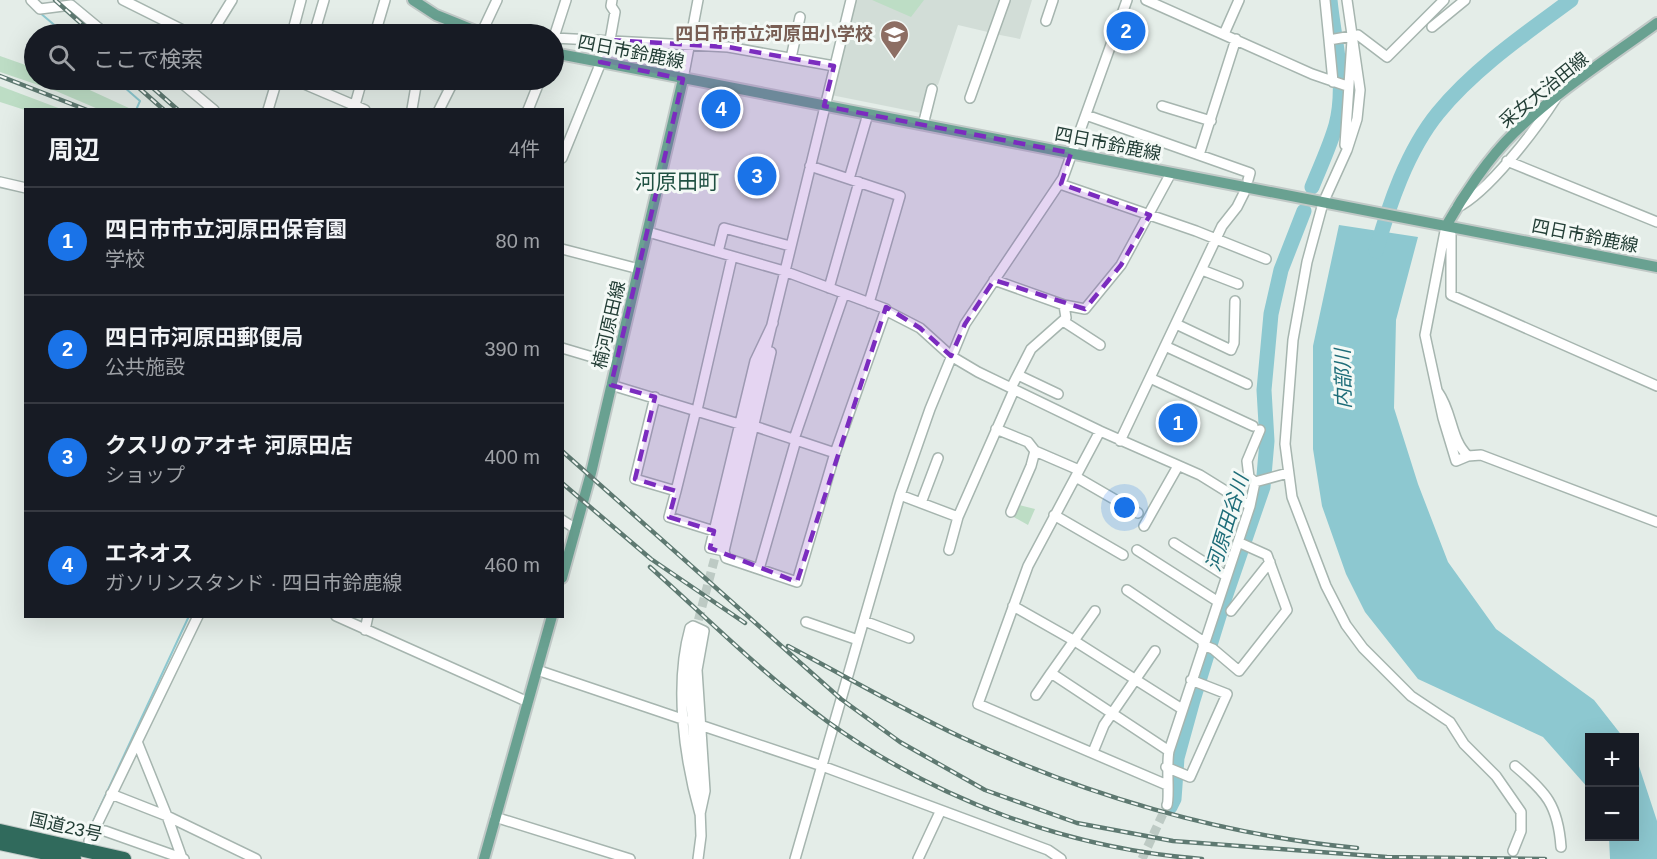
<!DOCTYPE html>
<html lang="ja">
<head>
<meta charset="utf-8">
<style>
  :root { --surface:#171b24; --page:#20242c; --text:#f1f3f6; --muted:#9ea1a6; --line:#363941; --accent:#1a73e8 }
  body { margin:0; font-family:Helvetica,"Noto Sans JP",sans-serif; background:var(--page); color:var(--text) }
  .controls { position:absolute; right:18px; bottom:18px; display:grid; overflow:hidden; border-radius:0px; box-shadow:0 6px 24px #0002 }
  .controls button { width:54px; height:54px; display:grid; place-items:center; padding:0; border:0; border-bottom:2px solid var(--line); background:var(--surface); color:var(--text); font:30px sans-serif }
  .you { position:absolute; left:1125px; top:508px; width:21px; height:21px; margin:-15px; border:4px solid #fff; border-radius:50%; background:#1a73e8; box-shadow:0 0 0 9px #1a73e833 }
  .badge { display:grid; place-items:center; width:39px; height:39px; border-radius:50%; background:var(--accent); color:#fff; font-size:20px; font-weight:700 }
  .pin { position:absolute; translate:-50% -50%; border:3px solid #fff; box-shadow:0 2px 6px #0006 }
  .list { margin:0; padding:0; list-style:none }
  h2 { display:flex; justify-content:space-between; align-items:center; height:78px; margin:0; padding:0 24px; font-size:26px }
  h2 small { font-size:20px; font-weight:400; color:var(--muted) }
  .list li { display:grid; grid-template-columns:39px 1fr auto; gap:18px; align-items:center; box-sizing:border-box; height:108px; padding:0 24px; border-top:2px solid var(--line) }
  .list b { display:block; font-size:22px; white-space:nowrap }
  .list p { margin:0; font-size:20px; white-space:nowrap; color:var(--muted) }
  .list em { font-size:20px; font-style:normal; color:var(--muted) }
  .icon { flex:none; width:33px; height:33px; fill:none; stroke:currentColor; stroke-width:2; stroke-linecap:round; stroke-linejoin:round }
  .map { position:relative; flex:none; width:1657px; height:859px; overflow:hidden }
  .search { position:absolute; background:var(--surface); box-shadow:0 6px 24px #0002; left:24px; top:24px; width:540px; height:66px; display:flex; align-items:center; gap:15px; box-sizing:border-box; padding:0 21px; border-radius:33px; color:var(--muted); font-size:22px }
  .panel { position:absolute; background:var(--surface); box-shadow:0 6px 24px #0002; left:24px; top:108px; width:540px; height:510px; border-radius:0px }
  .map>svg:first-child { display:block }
</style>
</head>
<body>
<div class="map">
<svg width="1657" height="859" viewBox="0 0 1657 859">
  <rect width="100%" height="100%" fill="#e4ede8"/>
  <path fill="#d2ddd7" d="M855,0h147l-10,33 -34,-8 -20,60 -7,-1 -10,29 -90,-18z
    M1007,0h25l-12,39 -25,-5z"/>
  <path fill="#bdddc5" d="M872,0h52l-13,17z
    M0,56l34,12v12h34l63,29h-33l-42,-18 -56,-19z
    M0,86l61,23 -36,1 -25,-8z
    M1019,505l16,4 -7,16 -16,-9z"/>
  <path fill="#8dc8d0" d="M1339,225l79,12 -22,83 -2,88 24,76 30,78 48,67 98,71 29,37 -33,1 -1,51 -46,-52 -125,-58 -53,-67 -19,-38 -24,-68 -9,-57v-103z
    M1635,754l22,67v38h-47l-1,-22 25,-1z"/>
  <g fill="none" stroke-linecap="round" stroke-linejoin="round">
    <path stroke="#8dc8d0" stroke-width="2" d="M39,12l26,22
      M116,80l24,21 -4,9
      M92,824l97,-208"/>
    <path stroke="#8dc8d0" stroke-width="15" d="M1312,187c8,-20 18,-41 24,-62 11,-41 -2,-84 -6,-125
      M1376,251c13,-46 31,-100 62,-138 37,-45 87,-79 133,-113
      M1170,807l4,-8 3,-41 16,-58 30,-97 40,-116 4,-46 -3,-51 7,-76 10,-44 23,-59"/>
    <path stroke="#bdcac4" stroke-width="9" stroke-dasharray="9 4.5" stroke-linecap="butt" d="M695,633l24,-91
      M1142,859l25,-54"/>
    <defs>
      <path id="minor" d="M31,0l9,9 31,-4 35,29
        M123,0l68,34
        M1146,0l166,74 35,12
        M1325,0l4,40 29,-5 29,22 57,-57
        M1347,0l13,90 -3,29 -10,31 -24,53 -16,59 -14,78 -8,104 7,53 34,89 20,39 17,23 48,48 39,26 14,22 32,32 25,36v19l-8,20
        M1046,21l7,-21
        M1432,27l33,-27
        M211,34l21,-34
        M292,34l9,-34
        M314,34l10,-34
        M375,34l10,-34
        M481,34l16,-34
        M1224,34l15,-34
        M554,37l12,-37
        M554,38l174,9 106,19
        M1329,40l4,42
        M791,58l9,-41
        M683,79l15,-79
        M178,80l36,30
        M295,80l70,30
        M431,80l18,7
        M970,98l35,-98
        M355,105l7,-25
        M1162,106l49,15
        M412,109l5,-29
        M268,110l9,-30
        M439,110l15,-30
        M528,110l12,-30
        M1086,115l164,58 -2,7
        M923,125l9,-36
        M1345,145l7,-105
        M1199,155l37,-116
        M562,158l48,-118 5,-28 -4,-6 1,-6
        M1507,161l150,61
        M810,166l90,30 -31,107
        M849,179l19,-65
        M0,182l26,6
        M1060,184l136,47 70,28
        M1456,208c32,-15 80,-79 100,-110
        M1446,226l5,9v60l206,91
        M1446,226l-21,109 18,83 13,43 12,-5
        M648,232l136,39 102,38 -51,144 -38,129 -71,-24 -2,-7 -14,-3 45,-187 18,-38
        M562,249l77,20
        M718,252l6,-24 66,18
        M1202,270l36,14
        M994,280l70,25 2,13 -35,31 -20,39
        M829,288l30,-106
        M1064,305l21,4 36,-44 50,-92
        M885,310l35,18 31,28 27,16 122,59 100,44 50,31
        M1063,321l37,24
        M1176,324l55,26 3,-7 1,-42
        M1165,346l82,38
        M562,348l54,16
        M1018,375l40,19
        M1150,378l103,48
        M611,385l128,39
        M1438,392c15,21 12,47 30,64l13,-1 176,67
        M655,397l-20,82 41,12 -7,26 45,14
        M697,410l35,-153
        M754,426l81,27
        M996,429l32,13 7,9 -4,15 -20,46
        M1100,431l-72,135 -50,138 189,81
        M794,439l50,-145
        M1120,441l102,-215 15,-19 7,-14
        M1035,451l44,19
        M1076,477l62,36
        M1255,482l-6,-5 -2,-16 13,-31
        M676,491l20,-81
        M900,495l58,22
        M921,503l17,-45
        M1054,515l69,40
        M562,520l14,9
        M1144,526l34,-60
        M719,542l132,-542
        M1174,543l52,33
        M949,550l9,-33 56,-127
        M1137,550l80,51
        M724,551l47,-199
        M759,569l37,-129
        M1127,590l77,52
        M1013,606l60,34 109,69
        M1231,611l39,-49
        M336,616l192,86
        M864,621l45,17
        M806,622l52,18
        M693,626l11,5 -7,39 8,121 -5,23c-16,-56 -26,-129 -10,-186z
        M365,630l3,-14
        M695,635l-6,44 9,112
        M1203,645l10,4 26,22 48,-61 -20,-55 -29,-13
        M537,670l148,50
        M1051,673l44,-62
        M1036,695l15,-22 118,78
        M700,725l122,41 226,84 13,9
        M138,744l29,72 89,43
        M1093,752l11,-27 51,-74
        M1515,766c31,26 43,39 46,81
        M1166,767l24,10 37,-83 -36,-14
        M111,794l56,22 15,42
        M1167,805c3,-6 -1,-39 2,-54l81,-245 5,-24 33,-9
        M495,817l135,42
        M93,831h12l79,28
        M89,841l109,-225
        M698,859l3,-23 -1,-28
        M795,859l105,-364 30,-86 35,-85 98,-146 64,-178
        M918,859l22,-47"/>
      <path id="major" d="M413,0l23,15 47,19
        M554,53l1103,214
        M1446,226c17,-30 43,-69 68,-93 43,-42 95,-75 143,-110
        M562,578l29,-105 92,-394
        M484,859l68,-243"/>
      <path id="highway" d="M0,831l124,28
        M0,843l74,16"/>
    </defs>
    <use href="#minor" stroke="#a6b5af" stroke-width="12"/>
    <use href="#major" stroke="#c1c9c7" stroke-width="14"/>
    <use href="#highway" stroke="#c1c9c7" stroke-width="16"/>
    <use href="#minor" stroke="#fff" stroke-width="9"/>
    <use href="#major" stroke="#69a191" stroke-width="10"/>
    <use href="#highway" stroke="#306a5c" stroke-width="14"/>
    <defs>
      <path id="rail" d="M55,0l38,34
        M0,76l87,34
        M130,80l34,30
        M144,80l34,30
        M562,451l279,248 59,43 85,48 92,33 96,18 214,16 158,2
        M562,483l89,76 94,64
        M650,567c58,52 115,109 178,155 109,78 240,127 374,137
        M788,646c57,30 114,63 173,91 123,58 260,98 396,111"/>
    </defs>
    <use href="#rail" stroke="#5e7971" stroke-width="4.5"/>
    <use href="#rail" stroke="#f4f9f6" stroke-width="2" stroke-dasharray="7" stroke-linecap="butt"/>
  </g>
  <path fill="#7b2cbf" fill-opacity="0.2" stroke="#7b2cbf" stroke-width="4.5" stroke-dasharray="12 8" stroke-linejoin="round" d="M610,40l118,7 106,19 -10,40 247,47 -10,31 89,31 -29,50 -36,44 -91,-29 -29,44 -14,32 -31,-28 -34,-21 -89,275 -87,-34 4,-17 -45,-14 7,-26 -41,-12 20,-82 -44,-12 72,-306 -83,-17z"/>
  <defs>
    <symbol id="school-pin" viewBox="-11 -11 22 30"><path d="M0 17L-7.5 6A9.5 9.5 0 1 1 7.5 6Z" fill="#8d6e63" stroke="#f4f9f6"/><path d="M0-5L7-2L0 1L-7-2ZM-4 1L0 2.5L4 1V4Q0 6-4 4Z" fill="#fff"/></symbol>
  </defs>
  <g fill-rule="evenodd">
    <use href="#school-pin" x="878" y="18" width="33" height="45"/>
  </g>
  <g text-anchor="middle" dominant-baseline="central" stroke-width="6" stroke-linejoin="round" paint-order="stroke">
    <g font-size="18" font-weight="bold" fill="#785e54" stroke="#f4f9f6" text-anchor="end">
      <text x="873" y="34">四日市市立河原田小学校</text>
    </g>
    <g font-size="18" fill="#233e36" stroke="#f4f9f6">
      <text transform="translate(631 52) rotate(11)">四日市鈴鹿線</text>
      <text transform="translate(1544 90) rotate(-39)">采女大治田線</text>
      <text transform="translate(1108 144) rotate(11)">四日市鈴鹿線</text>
      <text transform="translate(1585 236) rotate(11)">四日市鈴鹿線</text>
      <text transform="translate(609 325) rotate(-77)">楠河原田線</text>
      <text transform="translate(66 827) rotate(13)">国道23号</text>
    </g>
    <g font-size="20" font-style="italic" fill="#1e6d79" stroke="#f4f9f6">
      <text transform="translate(1343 379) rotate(-91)">内部川</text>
      <text transform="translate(1227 523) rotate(-73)">河原田谷川</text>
    </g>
    <g font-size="21" fill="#1f5042" stroke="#f4f9f6">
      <text x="677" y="181">河原田町</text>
    </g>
  </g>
</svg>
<div class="controls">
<button>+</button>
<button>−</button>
</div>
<div class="you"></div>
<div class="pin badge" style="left:1178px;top:423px">1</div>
<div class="pin badge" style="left:1126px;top:31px">2</div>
<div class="pin badge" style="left:757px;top:176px">3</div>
<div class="pin badge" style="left:721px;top:109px">4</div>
<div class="search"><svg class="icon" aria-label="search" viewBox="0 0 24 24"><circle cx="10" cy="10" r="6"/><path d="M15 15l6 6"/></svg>ここで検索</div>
<section class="panel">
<h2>周辺<small>4件</small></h2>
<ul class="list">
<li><span class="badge">1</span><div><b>四日市市立河原田保育園</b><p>学校</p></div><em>80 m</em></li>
<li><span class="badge">2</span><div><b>四日市河原田郵便局</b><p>公共施設</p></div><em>390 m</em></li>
<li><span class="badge">3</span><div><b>クスリのアオキ 河原田店</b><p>ショップ</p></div><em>400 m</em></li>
<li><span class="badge">4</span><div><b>エネオス</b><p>ガソリンスタンド · 四日市鈴鹿線</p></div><em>460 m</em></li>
</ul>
</section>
</div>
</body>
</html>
